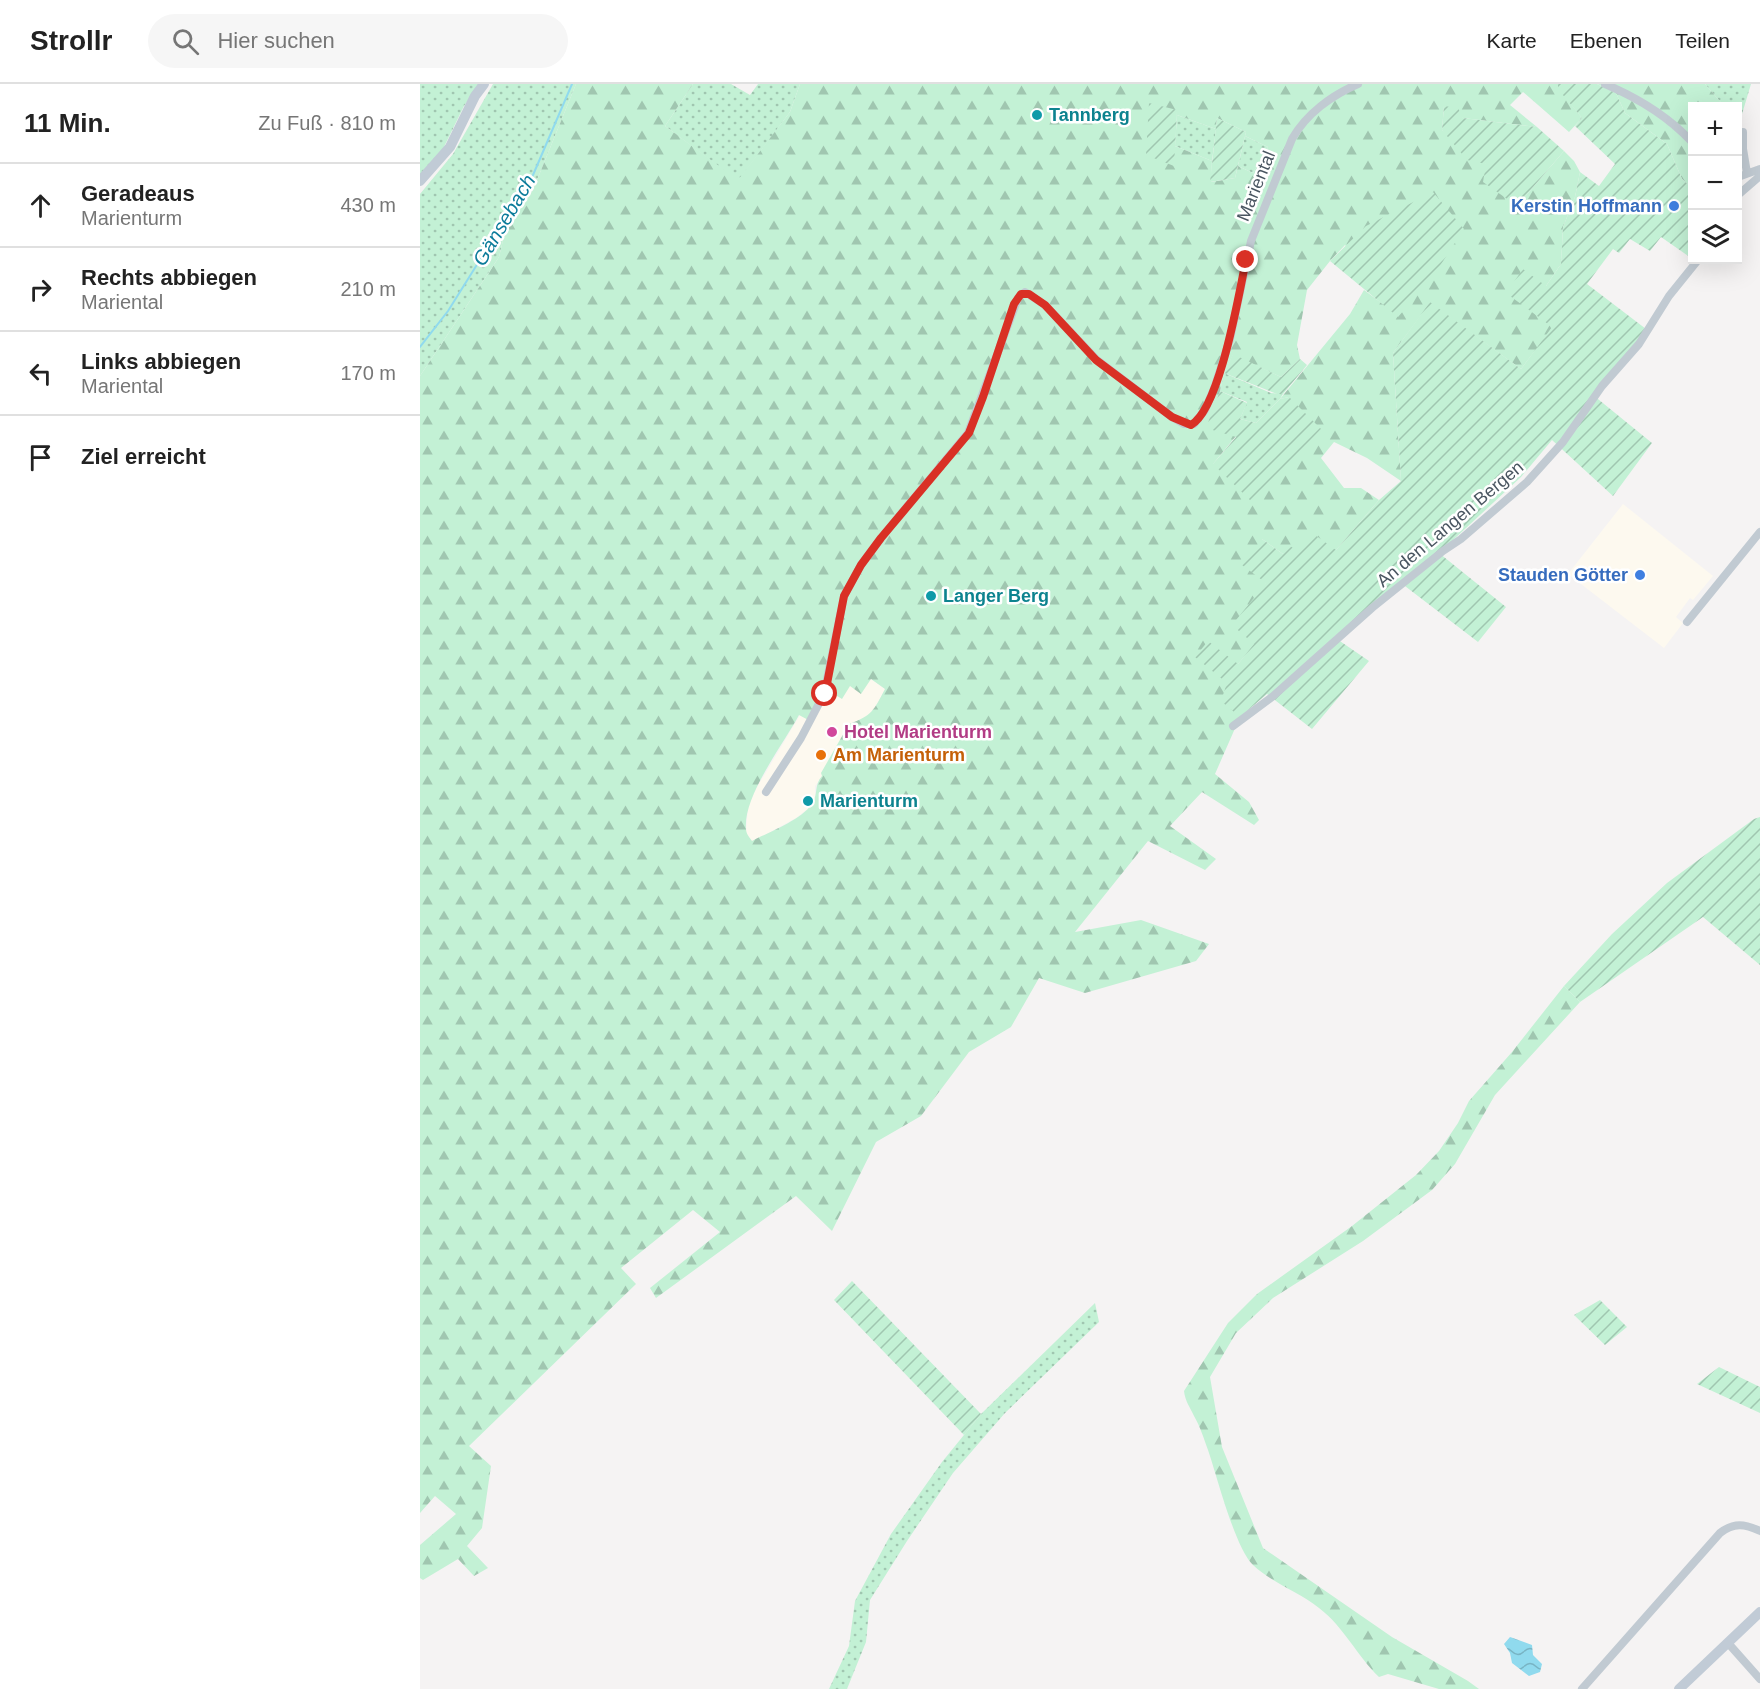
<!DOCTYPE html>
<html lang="de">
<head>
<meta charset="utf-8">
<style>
  :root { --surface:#fff; --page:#f6f6f6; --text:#222; --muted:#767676; --line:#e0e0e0 }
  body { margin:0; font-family:Arial,sans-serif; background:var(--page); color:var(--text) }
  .controls { position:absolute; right:18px; top:18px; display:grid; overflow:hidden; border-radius:0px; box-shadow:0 6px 24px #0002 }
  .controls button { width:54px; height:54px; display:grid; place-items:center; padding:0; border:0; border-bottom:2px solid var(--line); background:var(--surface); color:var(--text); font:30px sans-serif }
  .stop { position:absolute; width:18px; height:18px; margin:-14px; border:4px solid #d93025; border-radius:50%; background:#fff }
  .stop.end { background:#d93025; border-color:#fff; box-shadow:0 2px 6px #0008 }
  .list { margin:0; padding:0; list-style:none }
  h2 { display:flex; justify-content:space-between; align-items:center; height:78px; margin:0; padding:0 24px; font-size:26px }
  h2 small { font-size:20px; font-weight:400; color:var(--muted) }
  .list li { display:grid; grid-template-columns:39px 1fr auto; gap:18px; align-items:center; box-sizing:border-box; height:84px; padding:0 24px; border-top:2px solid var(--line) }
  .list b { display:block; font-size:22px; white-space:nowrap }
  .list p { margin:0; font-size:20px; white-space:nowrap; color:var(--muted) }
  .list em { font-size:20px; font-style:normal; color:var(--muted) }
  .icon { flex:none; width:33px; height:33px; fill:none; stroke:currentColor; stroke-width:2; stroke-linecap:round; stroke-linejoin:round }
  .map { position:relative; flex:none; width:1340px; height:1605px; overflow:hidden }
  header { display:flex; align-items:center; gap:36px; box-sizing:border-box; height:84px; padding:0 30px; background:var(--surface); border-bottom:2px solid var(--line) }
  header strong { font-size:28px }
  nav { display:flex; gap:33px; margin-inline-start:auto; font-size:21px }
  .search { width:420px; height:54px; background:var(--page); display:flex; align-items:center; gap:15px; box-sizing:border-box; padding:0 21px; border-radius:33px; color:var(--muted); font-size:22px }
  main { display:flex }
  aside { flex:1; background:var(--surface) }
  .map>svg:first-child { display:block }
</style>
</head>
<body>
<header>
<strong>Strollr</strong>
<div class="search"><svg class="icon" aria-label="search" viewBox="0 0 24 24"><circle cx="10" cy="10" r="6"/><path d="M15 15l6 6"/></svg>Hier suchen</div>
<nav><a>Karte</a><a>Ebenen</a><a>Teilen</a></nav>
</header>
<main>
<aside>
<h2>11 Min.<small>Zu Fuß · 810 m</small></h2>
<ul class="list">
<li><svg class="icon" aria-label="ahead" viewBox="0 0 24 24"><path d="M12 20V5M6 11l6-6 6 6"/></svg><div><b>Geradeaus</b><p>Marienturm</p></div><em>430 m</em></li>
<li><svg class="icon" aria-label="right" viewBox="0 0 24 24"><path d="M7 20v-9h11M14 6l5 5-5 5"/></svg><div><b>Rechts abbiegen</b><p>Mariental</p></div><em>210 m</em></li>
<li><svg class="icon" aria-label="left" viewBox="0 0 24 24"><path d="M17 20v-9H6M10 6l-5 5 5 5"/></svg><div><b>Links abbiegen</b><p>Mariental</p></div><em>170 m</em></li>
<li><svg class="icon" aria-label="arrive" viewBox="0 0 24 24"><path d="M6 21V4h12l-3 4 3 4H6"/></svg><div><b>Ziel erreicht</b></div></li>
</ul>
</aside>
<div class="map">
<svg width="1340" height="1605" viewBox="0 0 1340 1605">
  <defs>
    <pattern id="grass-dots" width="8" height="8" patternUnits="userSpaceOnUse" patternTransform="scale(1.5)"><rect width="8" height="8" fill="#c3f1d5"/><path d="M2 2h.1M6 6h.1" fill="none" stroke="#a0c6b0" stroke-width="1.8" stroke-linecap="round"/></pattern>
    <pattern id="forest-firs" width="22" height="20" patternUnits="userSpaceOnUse" patternTransform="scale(1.5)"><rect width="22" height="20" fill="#c3f1d5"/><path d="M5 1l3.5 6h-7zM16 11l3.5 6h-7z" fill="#a0c6b0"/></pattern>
    <pattern id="garden-furrows" width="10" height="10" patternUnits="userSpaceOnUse" patternTransform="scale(1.5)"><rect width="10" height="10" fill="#c3f1d5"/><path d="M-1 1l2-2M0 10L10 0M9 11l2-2" fill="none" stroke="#a0c6b0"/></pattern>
    <pattern id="water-waves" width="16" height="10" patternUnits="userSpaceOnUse" patternTransform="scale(1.5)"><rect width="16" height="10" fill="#90daee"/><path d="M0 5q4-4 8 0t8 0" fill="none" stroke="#78b4c4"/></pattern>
  </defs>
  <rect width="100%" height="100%" fill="#f5f3f3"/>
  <path fill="#fdf9ef" d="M1203,420l90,72 -20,24 -3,-2 -14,19 7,6 -19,25 -96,-74z
    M451,595l14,10 -9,17 -61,80v14l-5,7 -14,11 -44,24 -6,-10 2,-25 8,-18 44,-74 13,7 16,-31z"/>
  <path fill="url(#grass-dots)" d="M0,0h59l-15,22 -21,43 -23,26z
    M73,0h83l-43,106 -27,38 -7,29 -79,119v-182l33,-40z
    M273,0h38l19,11 8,-11h42l-10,28 -52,69 -73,-55z
    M1285,0h46l-12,40 -1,-2v-16h-14z
    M757,31l39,14 -4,32 -37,-15z
    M825,52l23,11c-4,9 -10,16 -15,26l-15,-7z
    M804,289l47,20 12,1 -3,5 -24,24 -16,-4 7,-17 -27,-11z
    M675,1219l4,19 -94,91 -52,60 -46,68 -37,59 -4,42 -19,47h-18l20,-43 6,-45 36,-67 51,-72 39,-48z"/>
  <path fill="url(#forest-firs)" fill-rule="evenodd" d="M156,0h117l-28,42 73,54 52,-68 10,-28h758l1,5 23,29 -13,14 -46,-40 -13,13 27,22 -74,-9 -19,-12 -2,24 44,34 31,42 47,-55 10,10 6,11 -5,25 -12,30 -2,37 -15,22 7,41 -32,42 -91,-66 -37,50 8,128 -34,-23 -33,-16 -13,16 23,30h17l18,12 -43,50h-40l-13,4 -21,-15 4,44 -11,61 -17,20 -11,19 13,34 -25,57 34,28 10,18 -5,5 -52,-33 -32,34 46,33 -11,11 -57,-29 -73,91 66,-12 68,24 -13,17 -111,32 -46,-15 -28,49 -42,25 -48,64 -45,26 -44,89 -36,-35 -140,102 -6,-10 70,-56 -27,-22 -72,58 15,16 -167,162 22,20 -9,62 -15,18 21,22 -14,8 -16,-17 -35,21 -3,-2v-33l36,-31 -21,-18 -15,17v-1137l79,-119 7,-29 27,-38zM757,26v5l39,14 1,-11 29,14 -1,4 23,11c-4,9 -10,16 -15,26l-15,-7 -3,12 -24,4 1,-21 -37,-15 -1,19zM925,161l54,71 -35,-26 -14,24 -70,85 9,-2 -76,67 23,-28 -16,-45 4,-18 9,-18 48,22 19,-18 -3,-14 10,-55 23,-29zM451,595l14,10c-11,21 -13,27 -36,35l-28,49 1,3c-8,9 -4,18 -9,26 -9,17 -44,30 -61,39 -2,-3 -6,-7 -6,-12 -3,-33 37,-84 53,-114l13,7 17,-31 13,8 8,-13 11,8z
    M1177,0h108l19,22h-32v82l-10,-9 -15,-35 -42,-31 -9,-20z
    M1144,902l16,16 -85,93 -40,69 -23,26 -69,51 -90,57 -37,35 -26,44 12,70 41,101 129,89 76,44 11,8h-40l-51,-15 -9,3c-22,-21 -35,-50 -60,-69 -20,-16 -47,-25 -66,-43 -18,-17 -36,-89 -45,-115 -4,-11 -8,-24 -14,-34 -4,-9 -9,-15 -10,-25l44,-68 29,-29 95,-68 64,-51 23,-24 19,-28 11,-22 43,-49z"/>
  <path fill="url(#garden-furrows)" d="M1138,0h39l19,9 9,20 42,31 15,35 10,9 2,72 -33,-23 -11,14 -20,-12 -11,14 -6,-4 -26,35 59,45 -19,27 -34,39 59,48 -39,53 -61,-56 -31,37 -82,76 67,54 -28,35 -77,-59 -67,54 35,24 -57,68 -45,-35 -27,23 -19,-16 6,-18 -32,-26 13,-16 30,23 16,-20 -22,-19 34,-42 -24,-18 20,-26 21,15 7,-8 6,4 15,-18 25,18 43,-50 22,-19 -8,-128 37,-51 91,67 31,-42 -46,-34 17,-24 23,17 15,-22 2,-37 12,-30 5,-25 19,14 16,-22 -40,-38 7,-8 -24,-29z
    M729,19l28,7 -3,56 -28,-11z
    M1024,22l14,2 5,10 74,9 27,24 -47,55 -34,-24 3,-18 -19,-4 -25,-30z
    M797,34l29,14 -11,46 -25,4z
    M1013,108l31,37 -32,49 -34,39 -68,-56 36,-35z
    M813,270l48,23 19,-18 7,6 -24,29h-6l-53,-21z
    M800,307l27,12 -7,16 16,4 24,-24 9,-2 32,32 -69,73 -39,-38 23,-27 -30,-9z
    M1340,733v148l-57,-48 -123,85 -16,-16 48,-52 55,-51 87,-64z
    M432,1197l129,133 -17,21 -130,-135z
    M1180,1216l27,27 -22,18 -31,-30z
    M1299,1283l41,20v26l-63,-29z"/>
  <path fill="url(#water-waves)" d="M1090,1553l22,8 1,10 9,9 -2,8 -11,4 -17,-13 -2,-10 -6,-9z"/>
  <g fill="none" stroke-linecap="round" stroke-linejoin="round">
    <path stroke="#90daee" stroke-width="2" d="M1318,80l1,7
      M0,263l28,-36 85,-136 39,-91"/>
    <path stroke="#c1cad2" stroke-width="8" d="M1185,0c33,14 63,32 87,58
      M1323,48v17l4,24
      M1318,93l22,-8
      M1318,111l22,-19
      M1267,538l73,-90
      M813,642l39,-29 100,-89 71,-57 18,-12 66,-57 36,-40 39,-56 37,-42 30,-48 29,-36
      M346,708l35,-54 23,-44 20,-98 17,-31 20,-27 87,-105 50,-135 7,-6 20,13 52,55 75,57 12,7h10l11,-14 10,-24 15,-47 21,-98 41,-102c14,-25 40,-44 66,-55
      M1308,1559l32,36
      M1162,1605l138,-156c14,-11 25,-9 40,-2"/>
    <path stroke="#c1cbd6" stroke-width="10" d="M0,97l30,-34 25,-51 9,-12
      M1259,1605l81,-77"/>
  </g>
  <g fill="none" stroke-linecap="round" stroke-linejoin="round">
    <path stroke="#d93025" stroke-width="8" d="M405,610l19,-98 17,-31 20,-27 88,-105 14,-36 31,-93 7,-10h8l16,11 51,55 76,57 19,8c29,-16 48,-132 55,-165"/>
  </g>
  <g fill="#0f9aa8" stroke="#fff" stroke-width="2">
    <circle cx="617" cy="31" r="6"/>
    <circle cx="511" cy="512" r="6"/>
    <circle cx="388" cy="717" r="6"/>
  </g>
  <g fill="#3f7fe0" stroke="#fff" stroke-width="2">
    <circle cx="1254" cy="122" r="6"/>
    <circle cx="1220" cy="491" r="6"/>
  </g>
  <circle fill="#d1479c" stroke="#fff" stroke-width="2" cx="412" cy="648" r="6"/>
  <circle fill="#e8710a" stroke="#fff" stroke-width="2" cx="401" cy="671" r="6"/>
  <g text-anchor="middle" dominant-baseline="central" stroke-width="5" stroke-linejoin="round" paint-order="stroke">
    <g font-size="18" font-weight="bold" fill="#0d838f" stroke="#fff" text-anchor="start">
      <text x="629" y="31">Tannberg</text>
      <text x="523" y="512">Langer Berg</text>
      <text x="400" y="717">Marienturm</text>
    </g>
    <g font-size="18" fill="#4a5661" stroke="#fff">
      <text transform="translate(836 102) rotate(-68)">Mariental</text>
      <text transform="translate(1030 440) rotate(-40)">An den Langen Bergen</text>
    </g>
    <g font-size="18" font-weight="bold" fill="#366cbe" stroke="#fff" text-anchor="end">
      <text x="1242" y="122">Kerstin Hoffmann</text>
      <text x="1208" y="491">Stauden Götter</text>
    </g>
    <g font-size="18" font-weight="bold" fill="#b23c85" stroke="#fff" text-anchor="start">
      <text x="424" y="648">Hotel Marienturm</text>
    </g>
    <g font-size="18" font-weight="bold" fill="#c56008" stroke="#fff" text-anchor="start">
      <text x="413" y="671">Am Marienturm</text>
    </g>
    <g font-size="20" font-style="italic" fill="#0c7c9b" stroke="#fff">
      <text transform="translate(84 136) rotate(-59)">Gänsebach</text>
    </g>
  </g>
</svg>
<div class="controls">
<button>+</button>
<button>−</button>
<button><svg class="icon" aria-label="layers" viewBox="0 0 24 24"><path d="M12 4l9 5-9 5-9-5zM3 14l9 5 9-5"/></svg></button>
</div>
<div class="stop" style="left:405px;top:610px"></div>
<div class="stop end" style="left:826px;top:176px"></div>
</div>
</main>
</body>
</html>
